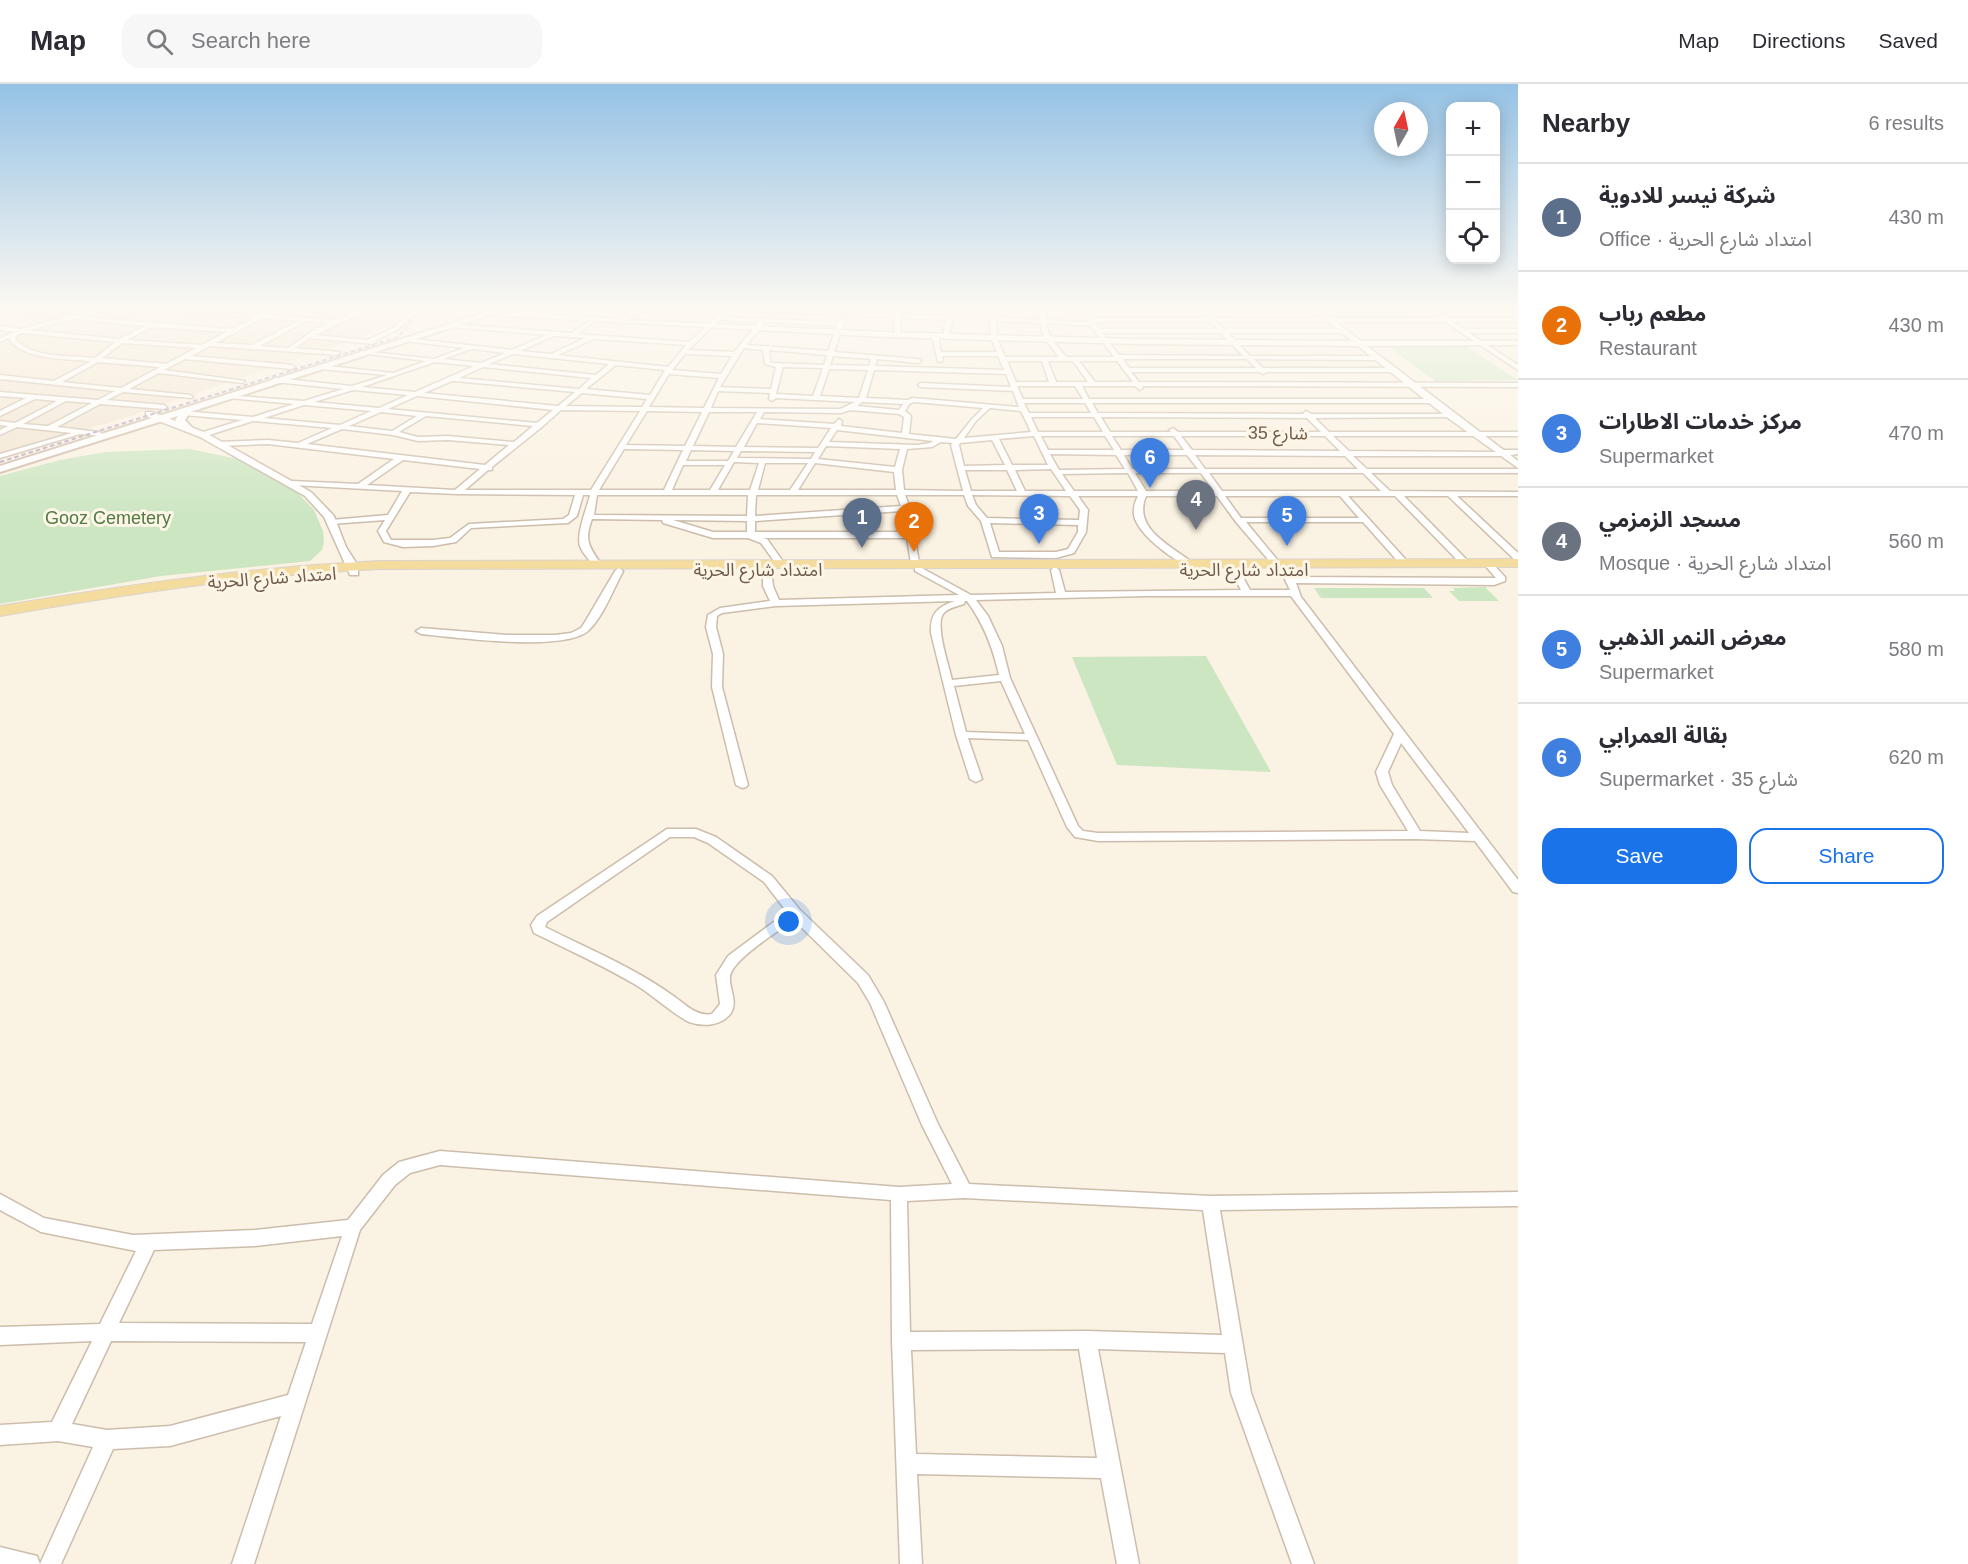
<!DOCTYPE html>
<html lang="en">
<head>
<meta charset="utf-8">
<style>
  :root { --surface:#fff; --page:#f7f7f7; --text:#2b2b33; --muted:#7c7c81; --line:#e1e1e2; --accent:#1a73e8 }
  body { margin:0; font-family:Helvetica,"Noto Sans Arabic",sans-serif; background:var(--page); color:var(--text) }
  .controls { position:absolute; right:18px; top:18px; display:grid; overflow:hidden; border-radius:12px; box-shadow:0 3px 15px #0003 }
  .controls button { width:54px; height:54px; display:grid; place-items:center; padding:0; border:0; border-bottom:2px solid var(--line); background:var(--surface); color:var(--text); font:30px sans-serif }
  .compass { position:absolute; left:1374px; top:18px; width:54px; height:54px; border-radius:50%; background:var(--surface); box-shadow:0 3px 15px #0003; rotate:9deg }
  .you { position:absolute; left:789px; top:838px; width:21px; height:21px; margin:-15px; border:4px solid #fff; border-radius:50%; background:#1a73e8; box-shadow:0 0 0 9px #1a73e833 }
  .badge { display:grid; place-items:center; width:39px; height:39px; border-radius:50%; background:var(--accent); color:#fff; font-size:20px; font-weight:700 }
  .pin { position:absolute; translate:-50% -50px; filter:drop-shadow(0 2px 3px #0008) }
  .pin::after { content:''; position:absolute; top:32px; width:21px; height:18px; background:inherit; clip-path:polygon(0 0,100% 0,50% 100%) }
  .list { margin:0; padding:0; list-style:none }
  h2 { display:flex; justify-content:space-between; align-items:center; height:78px; margin:0; padding:0 24px; font-size:26px }
  h2 small { font-size:20px; font-weight:400; color:var(--muted) }
  .list li { display:grid; grid-template-columns:39px 1fr auto; gap:18px; align-items:center; box-sizing:border-box; height:108px; padding:0 24px; border-top:2px solid var(--line) }
  .list b { display:block; font-size:22px; white-space:nowrap }
  .list p { margin:0; font-size:20px; white-space:nowrap; color:var(--muted) }
  .list em { font-size:20px; font-style:normal; color:var(--muted) }
  .actions { display:flex; gap:12px; padding:18px 24px }
  .actions a { flex:1; padding:14px 0; border:2px solid var(--accent); border-radius:18px; text-align:center; font-size:21px; color:var(--accent) }
  .actions .main { background:var(--accent); color:#fff }
  .icon { flex:none; width:33px; height:33px; fill:none; stroke:currentColor; stroke-width:2; stroke-linecap:round; stroke-linejoin:round }
  .map { position:relative; flex:none; width:1518px; height:1480px; overflow:hidden }
  header { display:flex; align-items:center; gap:36px; box-sizing:border-box; height:84px; padding:0 30px; background:var(--surface); border-bottom:2px solid var(--line) }
  header strong { font-size:28px }
  nav { display:flex; gap:33px; margin-inline-start:auto; font-size:21px }
  .search { width:420px; height:54px; background:var(--page); display:flex; align-items:center; gap:15px; box-sizing:border-box; padding:0 21px; border-radius:18px; color:var(--muted); font-size:22px }
  main { display:flex }
  aside { flex:1; background:var(--surface) }
  .map>svg:first-child { display:block }
</style>
</head>
<body>
<header>
<strong>Map</strong>
<div class="search"><svg class="icon" aria-label="search" viewBox="0 0 24 24"><circle cx="10" cy="10" r="6"/><path d="M15 15l6 6"/></svg>Search here</div>
<nav><a>Map</a><a>Directions</a><a>Saved</a></nav>
</header>
<main>
<div class="map">
<svg width="1518" height="1480" viewBox="0 0 1518 1480">
  <rect width="100%" height="100%" fill="#faf2e2"/>
  <path fill="#f1e5d1" d="M0,225h406l-25,21 -8,3 -252,86 -121,36z"/>
  <path fill="#cde6c2" d="M1401,226l12,8 -76,1 -11,-8z
    M1466,262l52,34 -83,1 -46,-34z
    M189,365l49,10 59,33 17,18 9,21 1,11 -2,8 -12,11 -149,15 -161,28v-128l60,-16 46,-8z
    M1485,503l14,14h-40l-10,-10h6l-2,-3z
    M1314,504h110l9,10h-112z
    M1206,572l65,116 -154,-7 -45,-108z"/>
  <g fill="none" stroke-linecap="round" stroke-linejoin="round">
    <defs>
      <path id="minor" d="M13,225c19,0 38,5 57,6 12,1 24,-6 37,-6l-26,8 151,12 22,-11 -99,-9 105,6 11,-6h7l-10,6 68,5 25,-11h61l-25,21 -22,11 1,3 -66,-6 -15,10 45,4 -2,3 -128,-9 -19,10 101,9 3,2 -3,2 -107,-10 -21,11 81,11 -3,2 -83,-10 -30,16 61,6 3,2 -1,1 -69,-6 -16,8 57,5 3,2 -3,2 -64,-5 -43,23 42,5 4,2 -1,2 -22,-2 -80,24v-4l72,-21 -55,-6 -17,8v-5l8,-4 -8,-1v-4l15,2 42,-22 -22,-2 -35,17v-5l26,-13 -26,-2v-4l98,8 17,-9 -115,-12v-4l54,6 37,-20c-23,-2 -71,-1 -82,-23l-9,4v-4l15,-6 -15,-2v-4l21,3 43,-11zM368,226l42,3 -17,15 -26,12 -52,-5zM262,234l36,3 -46,24 -36,-2zM73,235l73,7 -27,13 -89,-9zM306,237l23,2 -15,7 -26,18 -28,-2zM152,243l74,5 -24,13 -75,-5zM22,249l93,9 -20,16c-23,-3 -63,1 -80,-19l2,-4zM122,259l74,5 -30,16 -64,-6zM98,278l62,5 -39,21 -59,-6zM66,317l26,2 -44,23 -25,-2z
        M581,225h6l-12,11h-4v-2z
        M631,225l89,4 5,-4h6l-8,8 115,5 4,-4 3,2 -11,32 84,7 3,2 -3,2 -41,-4 -2,7 129,4 -6,-14h-56l1,5 -5,1 -6,-26 3,-2 3,2 3,16h56l-6,-14 -1,-29h6v8l44,3v-11h6v11l43,2 -10,-13h6l7,9h115l-9,-9h6l9,9h227l-13,-9h7l14,9h70v4h-65l11,7h54v4h-49l49,32v5l-73,-48h-228l7,7h120l3,2 -3,2h-116l22,23h127l3,2 -3,2 -123,-1 9,9h130l3,2 -3,2h-127l-3,2 -4,-2h-128l8,10 379,1v4l-376,-1 1,2 -3,2 -5,-4h-53l7,13h344l3,2 -3,2h-341l6,10 205,1 3,-3 5,3h140l3,2 -1,1 -138,1 14,14h189v4h-185l16,15 149,1 4,-2h16v4l-13,2h-152l14,13h151v4h-147l19,18 128,1v4h-61l61,57v8l-3,-1 -67,-64h-44l63,64v4h-6l-66,-68h-47l59,65v4h-6l-38,-43h-117l33,40 -7,2 -36,-42 -19,-26h-71c-13,31 21,48 43,64l1,2 -4,3c-16,-7 -49,-32 -52,-50 -1,-7 1,-13 4,-19h-60l10,14 -2,22 -12,21 -18,5 -64,-1 -11,-36 -13,-15 -4,-11h-59l5,13 9,55 -4,3 -4,-3 -4,-25h-144l4,1 17,24 -4,3 -3,-1 -16,-22 -13,-5h-35l-50,-15 -1,-3 -70,-1c-8,21 -3,28 9,45l-4,3 -3,-1c-4,-6 -12,-13 -14,-20 -4,-12 7,-38 10,-51h-7l-6,21 -9,7 -97,5 -15,14 -23,4 -30,1 -19,-5 -6,-11 7,-11 -54,4 -4,-2 4,-2 57,-5 14,-24 -110,-6 -4,-2 4,-2 66,3 36,-25 -126,-15 -48,2h-3v-4l51,-2 30,3 34,-15 -79,-7 -50,16h-3v-4l42,-13 -59,-5 -3,-2 3,-2 70,6 41,-13 -66,-6 -2,-1v-2l78,6 39,-12 -68,-7 -3,-2 3,-2 77,8 35,-11 -68,-6 -3,-2 3,-2 74,8 33,-12 -67,-8 3,-2 72,8 30,-11 -60,-7 2,-3 106,12 34,-15 -97,-8 2,-3 121,9 20,-14 2,3 -16,12 111,8 28,-26 -81,-5 -13,13h-4v-2zM720,236l39,2 -25,30 -46,-2zM996,237l44,2 4,14 15,20h-54l-8,-19zM765,238l72,4 -9,25 -81,-6zM1094,238h116l8,7h-118zM1046,239l45,3 23,31h-48l-16,-20zM1102,249h119l22,23 -124,-1zM554,252l31,2 -34,16 -31,-3zM594,255l92,6 -18,22 -110,-12zM744,264l19,2 2,14 11,3 -5,22 -51,-2zM472,265l33,4 -24,10 -38,-4zM769,266l58,5 -3,10 -52,-2 -2,-1zM513,270l96,10 -13,11 -107,-11zM685,270l47,2 -11,18 -49,-4zM833,272l38,3 -2,7 -39,-1zM1123,275h124l9,9h-127zM1007,277h35l7,21h-33zM1048,277h25l15,21h-32zM1079,277h38l16,21h-38zM435,278l39,4 -59,26 -53,-5zM616,281l49,5 -15,25 -64,-6zM483,283l108,11 -12,11 -120,-11zM783,283l40,1 -10,28 -37,-2zM829,285l39,1 -9,28 -39,-2zM874,286l132,4 5,13 -90,-4 -3,2 3,2 92,4 6,16 -106,-9 -6,2 -41,-2zM669,290l50,4 -15,30 -55,-1zM452,297h2l121,11 -17,14 -134,-13zM1017,302h58l8,13h-60zM353,306l55,5 -29,13 -65,-6zM718,307l52,2 -1,6 3,2 4,-3 79,4 -15,7 -129,-1zM582,309l65,6 -5,8 -76,-1zM417,312l136,14 -16,13 -149,-14zM862,318l41,2 -4,6 -42,-4zM914,318l69,6 -11,11 -16,20 -47,-5 2,-18 -6,-5 4,-7zM1024,319h61l6,10h-62zM304,321l67,6 -31,14 -76,-7zM990,324l31,3 10,21 -67,6 12,-17zM561,326l79,1 -49,79h-126l23,-20h4v-3l51,-41zM850,326l49,4 5,3 -2,16 -61,-7 1,-5 -3,-2 -5,5 -74,-5 4,-7 77,1zM647,327l55,1 -17,34 -59,-1zM381,328l36,4 -25,15 -43,-5zM709,328h48l-21,35 -43,-1zM426,332l107,10 -19,16 -66,-6 -30,1 -19,-5zM1031,333h63l9,15h-65zM1101,333l206,1 14,14h-143l-5,-4 -4,2 2,2h-61zM757,339l74,5 -13,20 -74,-1zM342,345l51,6 25,6 30,-1 61,5 -24,20 -178,-21zM837,346l96,11 -3,2 -13,2 -88,-3zM1034,352l14,29h-36l-13,-26zM1041,352h64l9,14h-66zM1112,352h62l10,14h-63zM1181,352h144l15,15 -148,-1zM992,356l13,25 -41,1 -5,-21 1,-2zM941,358l12,1 -2,2 12,46 -59,-1 -2,-20 5,-21 25,-2zM826,362l74,3 -5,18 -77,-8zM624,365l59,1 -19,40h-65zM691,366l43,1 -6,10h-42zM741,367l74,1 -4,7 -74,-1zM1050,370l66,1 9,14 -66,1zM1124,371h63l11,14h-66zM1195,371l150,1 13,13h-153zM403,376l77,9 -25,21 -88,-5zM734,378l25,1 -9,27h-32zM765,379h43l-18,27h-32zM815,379l79,9 2,18h-98zM683,381h42l-15,25h-38zM1051,385l15,22h-41l-10,-21zM965,386h42l10,21h-46zM1128,389l10,18h-64l-12,-17zM1135,389h66l13,18h-68zM1209,389h154l18,18h-159zM410,408l47,2 118,1 -6,20 -6,4 -94,5 -19,14 -17,2h-42l-5,-9zM597,411h151l-1,21 -153,-1zM756,411h141l4,11 -146,10zM972,411l98,1 10,14 -1,10 -92,-2 -11,-13zM1225,412h115l19,22h-118zM902,427l4,21h-151v-11zM673,436l74,1v11h-34zM990,439l88,2v7l-10,17 -12,3h-57z
        M745,225l151,5 3,-5h4l-2,5 46,2 1,-7h6l-5,27 -3,2 -3,-2 3,-16 -46,-2 1,17 -3,2 -3,-2 -1,-18 -146,-6z
        M1230,225h117l-3,2h-111z
        M1487,476l3,1 15,16v4l-11,4 -198,-2 5,14 217,283v13l-5,-1 -38,-51 -59,-2 -318,2 -23,-4 -8,-10 -39,-87 -60,-2 14,41 -6,3 -6,-3 -14,-44 -25,-102c-1,-19 6,-26 24,-32l-179,5 -54,7 -5,3 -1,11 7,27 -1,33 26,98 -2,2 -4,1 -6,-3 -24,-98 1,-33 -7,-27 2,-12 12,-7 50,-7 -7,-15v-16l4,-3 4,3 2,16 6,14 180,-5 -44,-24v-4l3,-1 53,29 85,-2 -5,-23 4,-3 4,3 6,22 176,-2 -10,-20 4,-3 4,3 11,20h40l-10,-21 1,-2h6l6,10 203,1 -13,-15zM1147,512h144l103,138 -18,38 4,13 28,46 -310,2 -15,-2 -5,-5 -68,-148 -8,-32 -14,-30 -12,-16zM965,517h2c17,23 26,47 32,74l-47,5c-3,-14 -17,-54 -9,-66 4,-6 15,-8 21,-10zM1001,597l24,53 -59,-2 -12,-46zM1401,659l68,90 -49,-2 -28,-46 -4,-13z
        M619,484l4,3c-10,19 -19,44 -34,59 -23,23 -135,7 -168,4l-5,-3 5,-3 86,7h48l16,-2 10,-5 4,-6 30,-51z
        M667,745h29l20,8 56,39 28,34 68,65 16,27 54,122 31,60 241,12 308,-4v14l-298,4 31,183 63,171h-22l-61,-171 -6,-40 -127,-4 41,215h-22l-16,-86 -184,-4 5,90h-22l-8,-223 -1,-141 -451,-35 -30,8 -15,12 -35,45 -106,334h-22l49,-148 -111,30 -57,3 -52,115h-61v-17l37,9 3,8 53,-117 -35,-6 -58,4v-20l52,-3 40,-81 -92,4v-18l100,-3 36,-73 -95,-19 -41,-22v-16l44,24 89,17 122,-5 93,-10 35,-45 16,-13 41,-11 459,36 53,-3 -30,-59 -52,-122 -12,-20 -64,-63c-14,10 -63,40 -64,57 -1,12 8,24 1,36 -10,13 -27,14 -42,9 -13,-6 -38,-28 -53,-37 -32,-19 -67,-35 -102,-52l-3,-8 6,-9zM670,753h24l14,6 56,39 23,30 -59,44 -12,19 4,29 -8,10c-16,3 -28,-11 -40,-19 -39,-28 -84,-46 -127,-68l2,-5zM964,1114l239,12 19,125 -135,-4 -177,1 -3,-131zM342,1152l-30,88 -193,-1 35,-73 101,-4zM111,1257l195,1 -18,53 -118,31 -63,4 -35,-6zM1079,1265l18,109 -181,-4 -5,-104z"/>
      <path id="tertiary" d="M487,225l144,11 253,12 254,7 214,2 -39,-32h7l41,32h157v4l-151,1 151,115v7l-70,-50 -90,-72 -220,-2 -254,-7 -380,-21z
        M146,328h6l54,21 105,59 23,24 12,31 12,19v9h-8l-26,-58 -19,-21 -105,-59 -54,-21z"/>
      <path id="secondary" d="M497,225h12l-319,103 -5,8 8,9 -2,2h-6l-10,-11 3,-4 -178,56v-6z"/>
      <path id="primary" d="M1518,475v8l-1139,2c-128,6 -253,25 -379,47v-10c126,-21 251,-39 379,-45z"/>
    </defs>
    <use href="#minor" stroke="#ccbdac" stroke-width="3"/>
    <use href="#tertiary" stroke="#ccbdac" stroke-width="3"/>
    <use href="#secondary" stroke="#cfbdaa" stroke-width="4"/>
    <use href="#primary" stroke="#dad4d0" stroke-width="2"/>
    <use href="#minor" fill="#fff" fill-rule="evenodd"/>
    <use href="#tertiary" fill="#fff" fill-rule="evenodd"/>
    <use href="#secondary" fill="#fff" fill-rule="evenodd"/>
    <use href="#primary" fill="#f4db9e" fill-rule="evenodd"/>
    <path stroke="#b5a2c1" stroke-width="2" stroke-dasharray="4.5 3" stroke-linecap="butt" d="M0,378l398,-125 23,-28"/>
  </g>
  <linearGradient id="sky" x2="0" y2="1"><stop stop-color="#95c2e5"/><stop offset="0.52" stop-color="#fdf9f2"/><stop offset="1" stop-color="#fdf9f2" stop-opacity="0"/></linearGradient>
  <rect width="1518" height="432" fill="url(#sky)"/>
  <g text-anchor="middle" dominant-baseline="central" stroke-width="6" stroke-linejoin="round" paint-order="stroke">
    <g font-size="18" fill="#6f5a4b" stroke="#fdf6e7">
      <text transform="translate(1278 349) rotate(1)">شارع 35</text>
      <text x="758" y="486">امتداد شارع الحرية</text>
      <text x="1244" y="486">امتداد شارع الحرية</text>
      <text transform="translate(272 494) rotate(-4)">امتداد شارع الحرية</text>
    </g>
    <g font-size="18" fill="#527a46" stroke="#fdf6e7">
      <text x="108" y="434">Gooz Cemetery</text>
    </g>
  </g>
</svg>
<div class="controls">
<button>+</button>
<button>−</button>
<button><svg class="icon" aria-label="locate" viewBox="0 0 24 24"><circle cx="12" cy="12" r="6"/><path d="M12 2v4M12 18v4M2 12h4M18 12h4"/></svg></button>
</div>
<svg class="compass" viewBox="-18 -18 36 36"><path d="M0-13l5 13h-10z" fill="#e53935"/><path d="M0 13l5-13h-10z" fill="#7c7c81"/></svg>
<div class="you"></div>
<div class="pin badge" style="left:862px;top:464px;background:#5c6f8a">1</div>
<div class="pin badge" style="left:914px;top:468px;background:#e8710a">2</div>
<div class="pin badge" style="left:1039px;top:460px;background:#3f7fe0">3</div>
<div class="pin badge" style="left:1196px;top:446px;background:#6b7280">4</div>
<div class="pin badge" style="left:1287px;top:462px;background:#3f7fe0">5</div>
<div class="pin badge" style="left:1150px;top:404px;background:#3f7fe0">6</div>
</div>
<aside>
<h2>Nearby<small>6 results</small></h2>
<ul class="list">
<li><span class="badge" style="background:#5c6f8a">1</span><div><b>شركة نيسر للادوية</b><p>Office · امتداد شارع الحرية</p></div><em>430 m</em></li>
<li><span class="badge" style="background:#e8710a">2</span><div><b>مطعم رباب</b><p>Restaurant</p></div><em>430 m</em></li>
<li><span class="badge" style="background:#3f7fe0">3</span><div><b>مركز خدمات الاطارات</b><p>Supermarket</p></div><em>470 m</em></li>
<li><span class="badge" style="background:#6b7280">4</span><div><b>مسجد الزمزمي</b><p>Mosque · امتداد شارع الحرية</p></div><em>560 m</em></li>
<li><span class="badge" style="background:#3f7fe0">5</span><div><b>معرض النمر الذهبي</b><p>Supermarket</p></div><em>580 m</em></li>
<li><span class="badge" style="background:#3f7fe0">6</span><div><b>بقالة العمرابي</b><p>Supermarket · شارع 35</p></div><em>620 m</em></li>
</ul>
<div class="actions"><a class="main">Save</a><a>Share</a></div>
</aside>
</main>
</body>
</html>
